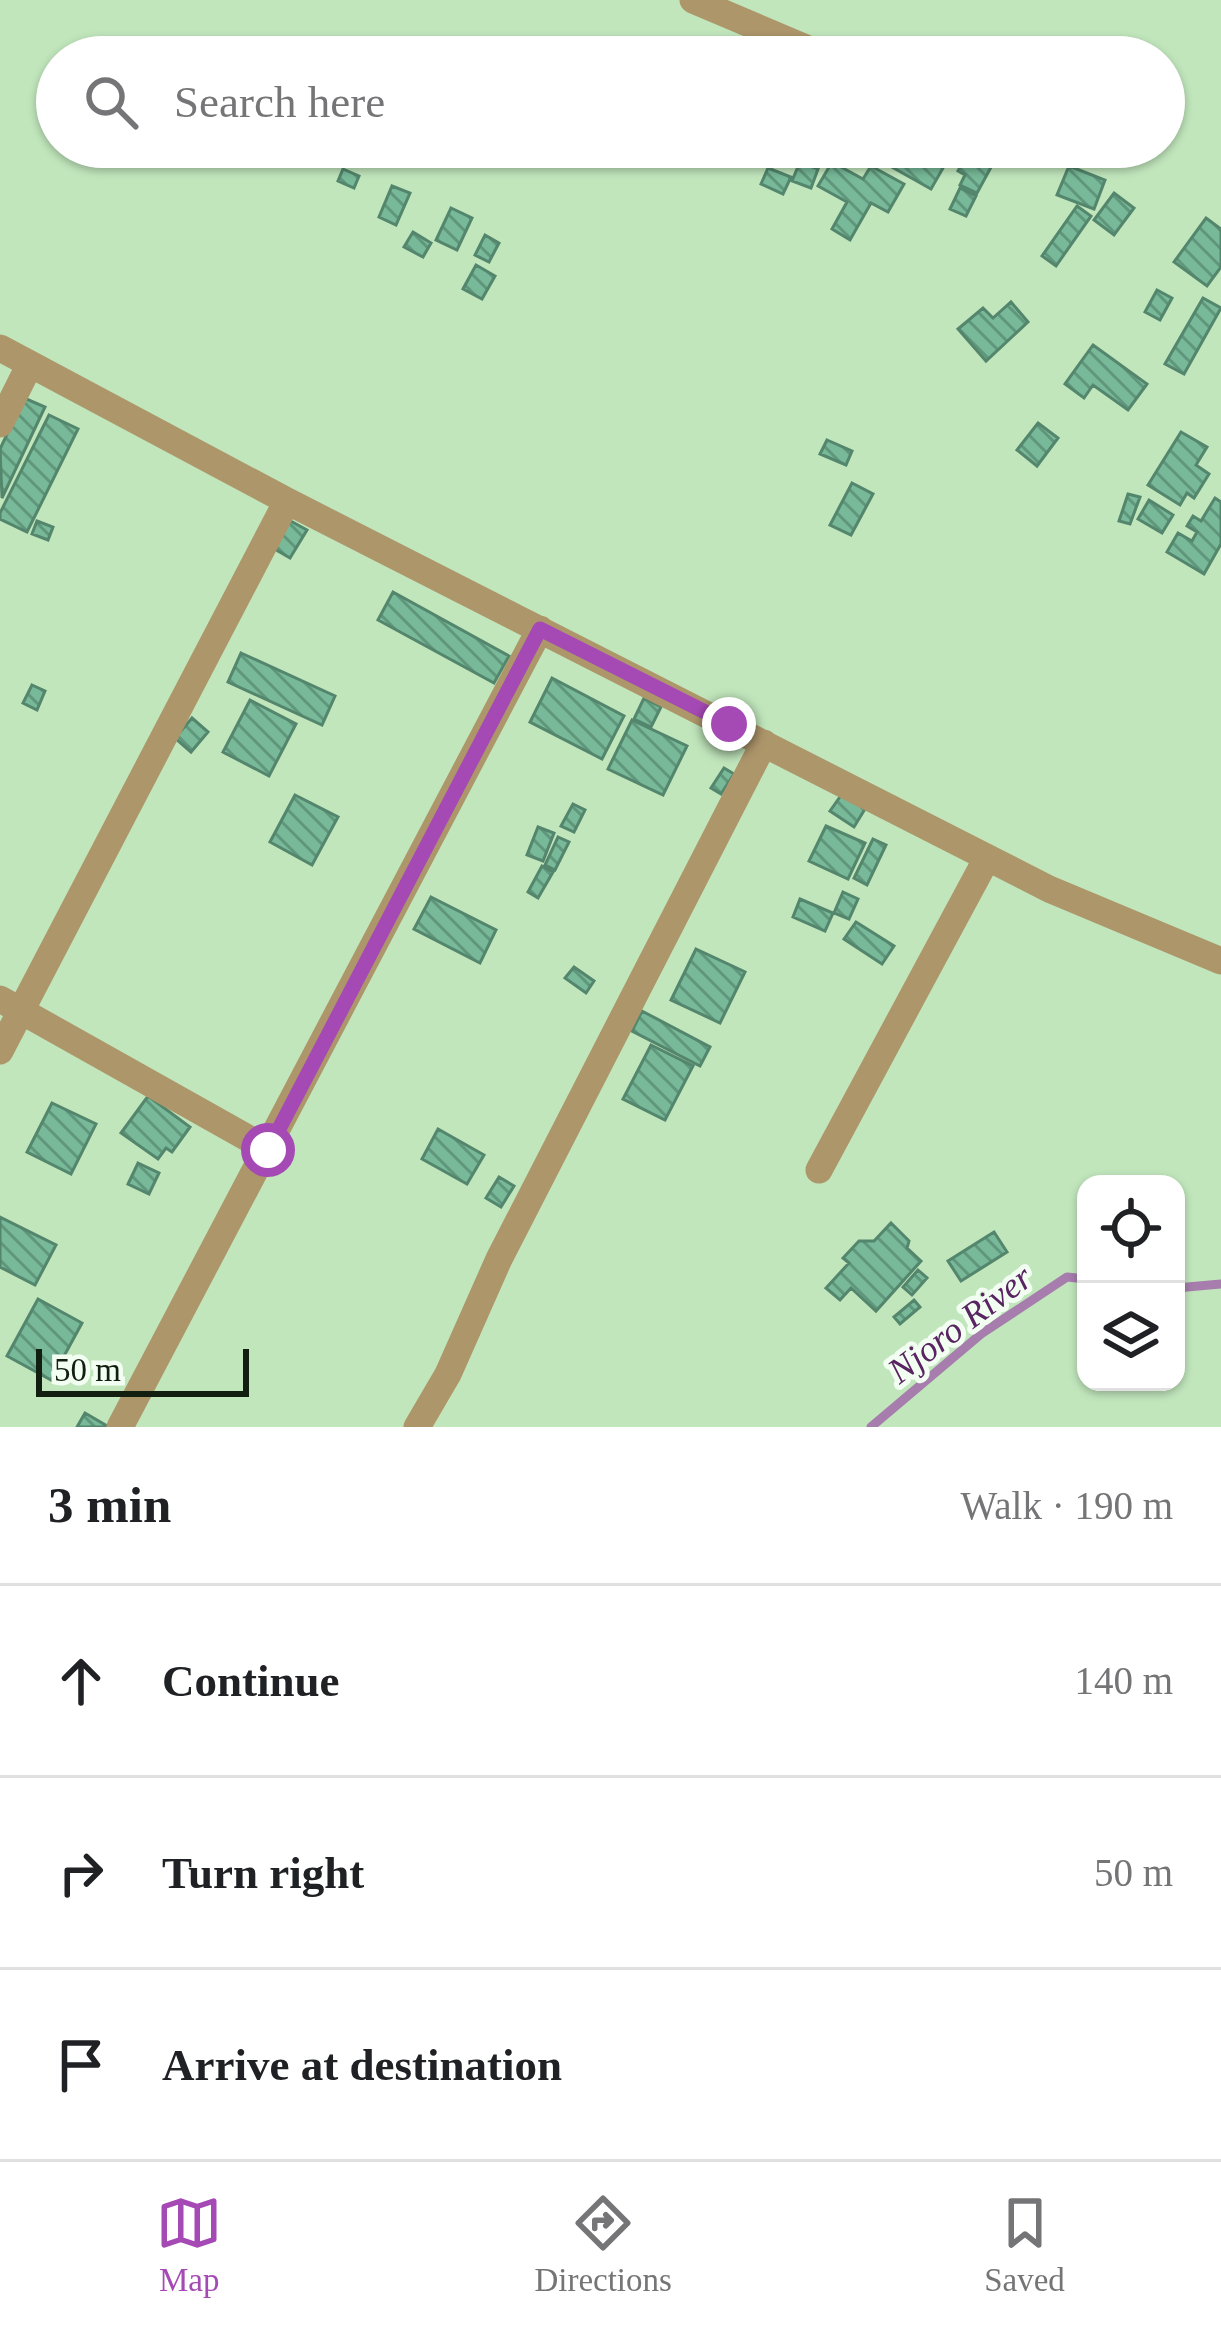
<!DOCTYPE html>
<html lang="en">
<head>
<meta charset="utf-8">
<style>
  :root { --surface:#fff; --page:#f6f6f6; --text:#202124; --muted:#757577; --line:#e0e0e0; --accent:#a54ab5 }
  body { margin:0; font-family:Georgia,serif; background:var(--page); color:var(--text) }
  .controls { position:absolute; right:36px; bottom:36px; display:grid; overflow:hidden; border-radius:24px; box-shadow:0 3px 9px #0004 }
  .controls button { width:108px; height:108px; display:grid; place-items:center; padding:0; border:0; border-bottom:3px solid var(--line); background:var(--surface); color:var(--text); font:60px sans-serif }
  .scale { position:absolute; left:36px; bottom:30px; width:213px; box-sizing:border-box; padding-left:12px; border:6px solid #121f10; border-top:0; font-size:33px; line-height:42px; white-space:nowrap; color:#121f10; -webkit-text-stroke:9px #f3fef2; paint-order:stroke }
  .stop { position:absolute; width:36px; height:36px; margin:-27px; border:9px solid #a54ab5; border-radius:50%; background:#fff }
  .stop.end { background:#a54ab5; border-color:#fff; box-shadow:0 3px 12px #0008 }
  .list { margin:0; padding:0; list-style:none }
  h2 { display:flex; justify-content:space-between; align-items:center; height:156px; margin:0; padding:0 48px; font-size:51px }
  h2 small { font-size:39px; font-weight:400; color:var(--muted) }
  .list li { display:grid; grid-template-columns:78px 1fr auto; gap:36px; align-items:center; box-sizing:border-box; height:192px; padding:0 48px; border-top:3px solid var(--line) }
  .list b { display:block; font-size:45px; white-space:nowrap }
  .list em { font-size:39px; font-style:normal; color:var(--muted) }
  .icon { flex:none; width:66px; height:66px; fill:none; stroke:currentColor; stroke-width:2; stroke-linecap:round; stroke-linejoin:round }
  .map { position:relative; flex:none; width:1221px; height:1427px; overflow:hidden }
  .search { position:absolute; background:var(--surface); box-shadow:0 3px 9px #0004; left:36px; right:36px; top:36px; height:132px; display:flex; align-items:center; gap:30px; box-sizing:border-box; padding:0 42px; border-radius:66px; color:var(--muted); font-size:45px }
  .sheet { height:732px; background:var(--surface) }
  nav { display:flex; justify-content:space-around; align-items:center; box-sizing:border-box; height:168px; border-top:3px solid var(--line); background:var(--surface); font-size:33px; color:var(--muted) }
  nav a { display:grid; justify-items:center; gap:6px }
  nav .on { color:var(--accent) }
  .map>svg:first-child { display:block }
</style>
</head>
<body>
<div class="map">
<svg width="1221" height="1427" viewBox="0 0 1221 1427">
  <defs>
    <pattern id="building-back-hatch" width="6" height="6" patternUnits="userSpaceOnUse" patternTransform="scale(3)"><rect width="6" height="6" fill="#77b998"/><path d="M-1 5l2 2M0 0l6 6M5-1l2 2" fill="none" stroke="#60967b"/></pattern>
  </defs>
  <rect width="100%" height="100%" fill="#c1e6bc"/>
  <g fill="none" stroke-linecap="round" stroke-linejoin="round">
    <path stroke="#a67dad" stroke-width="9" d="M1176,1288l45,-4
      M871,1427l110,-93 86,-57 19,2"/>
  </g>
  <path fill="url(#building-back-hatch)" stroke="#53866c" stroke-width="3" d="M901,147h54l-24,42 -41,-23z
    M980,147h22l-25,46 -17,-8 5,-10 -7,-4 10,-18 7,4z
    M800,162l18,7 -7,19 -19,-7z
    M832,162l31,17 8,-13 33,18 -16,28 -17,-9 -21,37 -18,-11 15,-27 -29,-16z
    M1069,166l36,14 -11,29 -37,-14z
    M768,168l23,9 -8,17 -22,-10z
    M343,169l16,7 -5,12 -16,-7z
    M392,186l18,7 -14,32 -17,-8z
    M960,188l16,8 -10,20 -16,-7z
    M1114,193l20,15 -20,27 -20,-15z
    M1077,206l14,10 -35,50 -14,-10z
    M451,208l21,10 -15,32 -21,-10z
    M1206,218l15,11v38l-14,19 -33,-24z
    M413,232l18,11 -8,14 -19,-10z
    M485,235l14,8 -10,19 -14,-7z
    M476,265l19,11 -13,23 -19,-10z
    M1157,290l15,8 -12,22 -15,-8z
    M1203,298l18,10 -37,66 -19,-10z
    M1011,302l17,20 -42,39 -28,-32 25,-21 10,10z
    M1093,345l54,39 -19,26 -35,-25 -9,13 -19,-14z
    M24,398l21,9 -43,91 -2,-49z
    M49,415l29,14 -51,103 -27,-13v-6z
    M1038,423l20,15 -21,28 -20,-16z
    M1181,432l26,15 -11,18 13,9 -15,24 -7,-5 -7,12 -32,-20z
    M827,440l25,11 -6,14 -26,-11z
    M852,483l21,11 -22,41 -21,-10z
    M1128,494l12,3 -10,27 -11,-3z
    M1215,498l6,4v42l-17,30 -37,-22 11,-19 14,8 5,-9 -10,-6 6,-10 8,5z
    M1149,500l24,15 -11,18 -24,-14z
    M287,519l20,11 -17,28 -19,-11z
    M37,521l16,6 -5,13 -16,-6z
    M393,592l116,64 -15,27 -116,-63z
    M241,653l94,43 -13,29 -94,-43z
    M552,678l72,38 -22,43 -72,-37z
    M32,685l13,6 -8,19 -14,-7z
    M644,698l17,9 -10,20 -17,-8z
    M250,700l46,24 -27,52 -46,-24z
    M192,718l16,14 -17,20 -16,-14z
    M632,720l55,26 -24,49 -55,-26z
    M724,768l10,6 -13,20 -10,-6z
    M842,794l23,15 -11,18 -24,-16z
    M295,795l43,22 -26,48 -42,-23z
    M573,804l12,6 -11,22 -13,-6z
    M826,826l39,17 -17,36 -39,-18z
    M538,827l16,6 -11,28 -16,-6z
    M558,837l11,5 -14,28 -10,-5z
    M873,839l13,6 -19,40 -13,-7z
    M542,866l11,6 -15,26 -10,-6z
    M843,892l15,7 -9,20 -15,-6z
    M431,897l65,33 -16,33 -66,-34z
    M800,899l33,14 -8,18 -32,-14z
    M856,922l38,24 -12,18 -38,-25z
    M696,949l49,23 -25,51 -49,-23z
    M574,967l20,14 -8,12 -21,-15z
    M642,1011l68,36 -10,19 -68,-35z
    M651,1045l42,21 -28,54 -42,-21z
    M148,1096l42,31 -18,25 -6,-4 -8,11 -37,-26z
    M52,1103l44,21 -25,50 -44,-22z
    M438,1129l46,26 -17,29 -45,-25z
    M138,1163l21,10 -10,21 -21,-10z
    M499,1177l15,9 -13,21 -15,-9z
    M0,1217l56,28 -21,40 -35,-18z
    M891,1223l18,18 -2,7 14,13 -45,50 -25,-23 -11,12 -14,-12 23,-25 -6,-5 16,-17h15z
    M994,1232l13,20 -46,29 -13,-20z
    M918,1270l9,8 -15,17 -9,-8z
    M38,1299l44,24 -31,57 -44,-24z
    M914,1300l6,7 -20,17 -6,-7z
    M85,1413l24,14h-32z"/>
  <g fill="none" stroke-linecap="round" stroke-linejoin="round">
    <path stroke="#ae966b" stroke-width="27" d="M693,0l134,57
      M1039,147l8,3
      M0,348l287,153 762,388 172,72
      M0,424l30,-60
      M0,999l269,151
      M0,1051l287,-550
      M819,1170l168,-312
      M120,1427l420,-798
      M417,1427l31,-53 51,-115 265,-516"/>
  </g>
  <g fill="none" stroke-linecap="round" stroke-linejoin="round">
    <path stroke="#a54ab5" stroke-width="15" d="M268,1150l272,-521 189,95"/>
  </g>
  <g text-anchor="middle" dominant-baseline="central" stroke-width="10" stroke-linejoin="round" paint-order="stroke">
    <g font-size="36" font-style="italic" fill="#582461" stroke="#f3fef2">
      <text transform="translate(960 1324) rotate(-37)">Njoro River</text>
    </g>
  </g>
</svg>
<div class="controls">
<button><svg class="icon" aria-label="locate" viewBox="0 0 24 24"><circle cx="12" cy="12" r="6"/><path d="M12 2v4M12 18v4M2 12h4M18 12h4"/></svg></button>
<button><svg class="icon" aria-label="layers" viewBox="0 0 24 24"><path d="M12 4l9 5-9 5-9-5zM3 14l9 5 9-5"/></svg></button>
</div>
<div class="scale">50 m</div>
<div class="stop" style="left:268px;top:1150px"></div>
<div class="stop end" style="left:729px;top:724px"></div>
<div class="search"><svg class="icon" aria-label="search" viewBox="0 0 24 24"><circle cx="10" cy="10" r="6"/><path d="M15 15l6 6"/></svg>Search here</div>
</div>
<section class="sheet">
<h2>3 min<small>Walk · 190 m</small></h2>
<ul class="list">
<li><svg class="icon" aria-label="ahead" viewBox="0 0 24 24"><path d="M12 20V5M6 11l6-6 6 6"/></svg><div><b>Continue</b></div><em>140 m</em></li>
<li><svg class="icon" aria-label="right" viewBox="0 0 24 24"><path d="M7 20v-9h11M14 6l5 5-5 5"/></svg><div><b>Turn right</b></div><em>50 m</em></li>
<li><svg class="icon" aria-label="arrive" viewBox="0 0 24 24"><path d="M6 21V4h12l-3 4 3 4H6"/></svg><div><b>Arrive at destination</b></div></li>
</ul>
</section>
<nav>
<a class="on"><svg class="icon" aria-label="map" viewBox="0 0 24 24"><path d="M3 6l6-2 6 2 6-2v14l-6 2-6-2-6 2zM9 4v14M15 6v14"/></svg>Map</a>
<a><svg class="icon" aria-label="directions" viewBox="0 0 24 24"><path d="M12 3l9 9-9 9-9-9zM9 14v-3h6M13 9l2 2-2 2"/></svg>Directions</a>
<a><svg class="icon" aria-label="saved" viewBox="0 0 24 24"><path d="M7 4h10v16l-5-4-5 4z"/></svg>Saved</a>
</nav>
</body>
</html>
